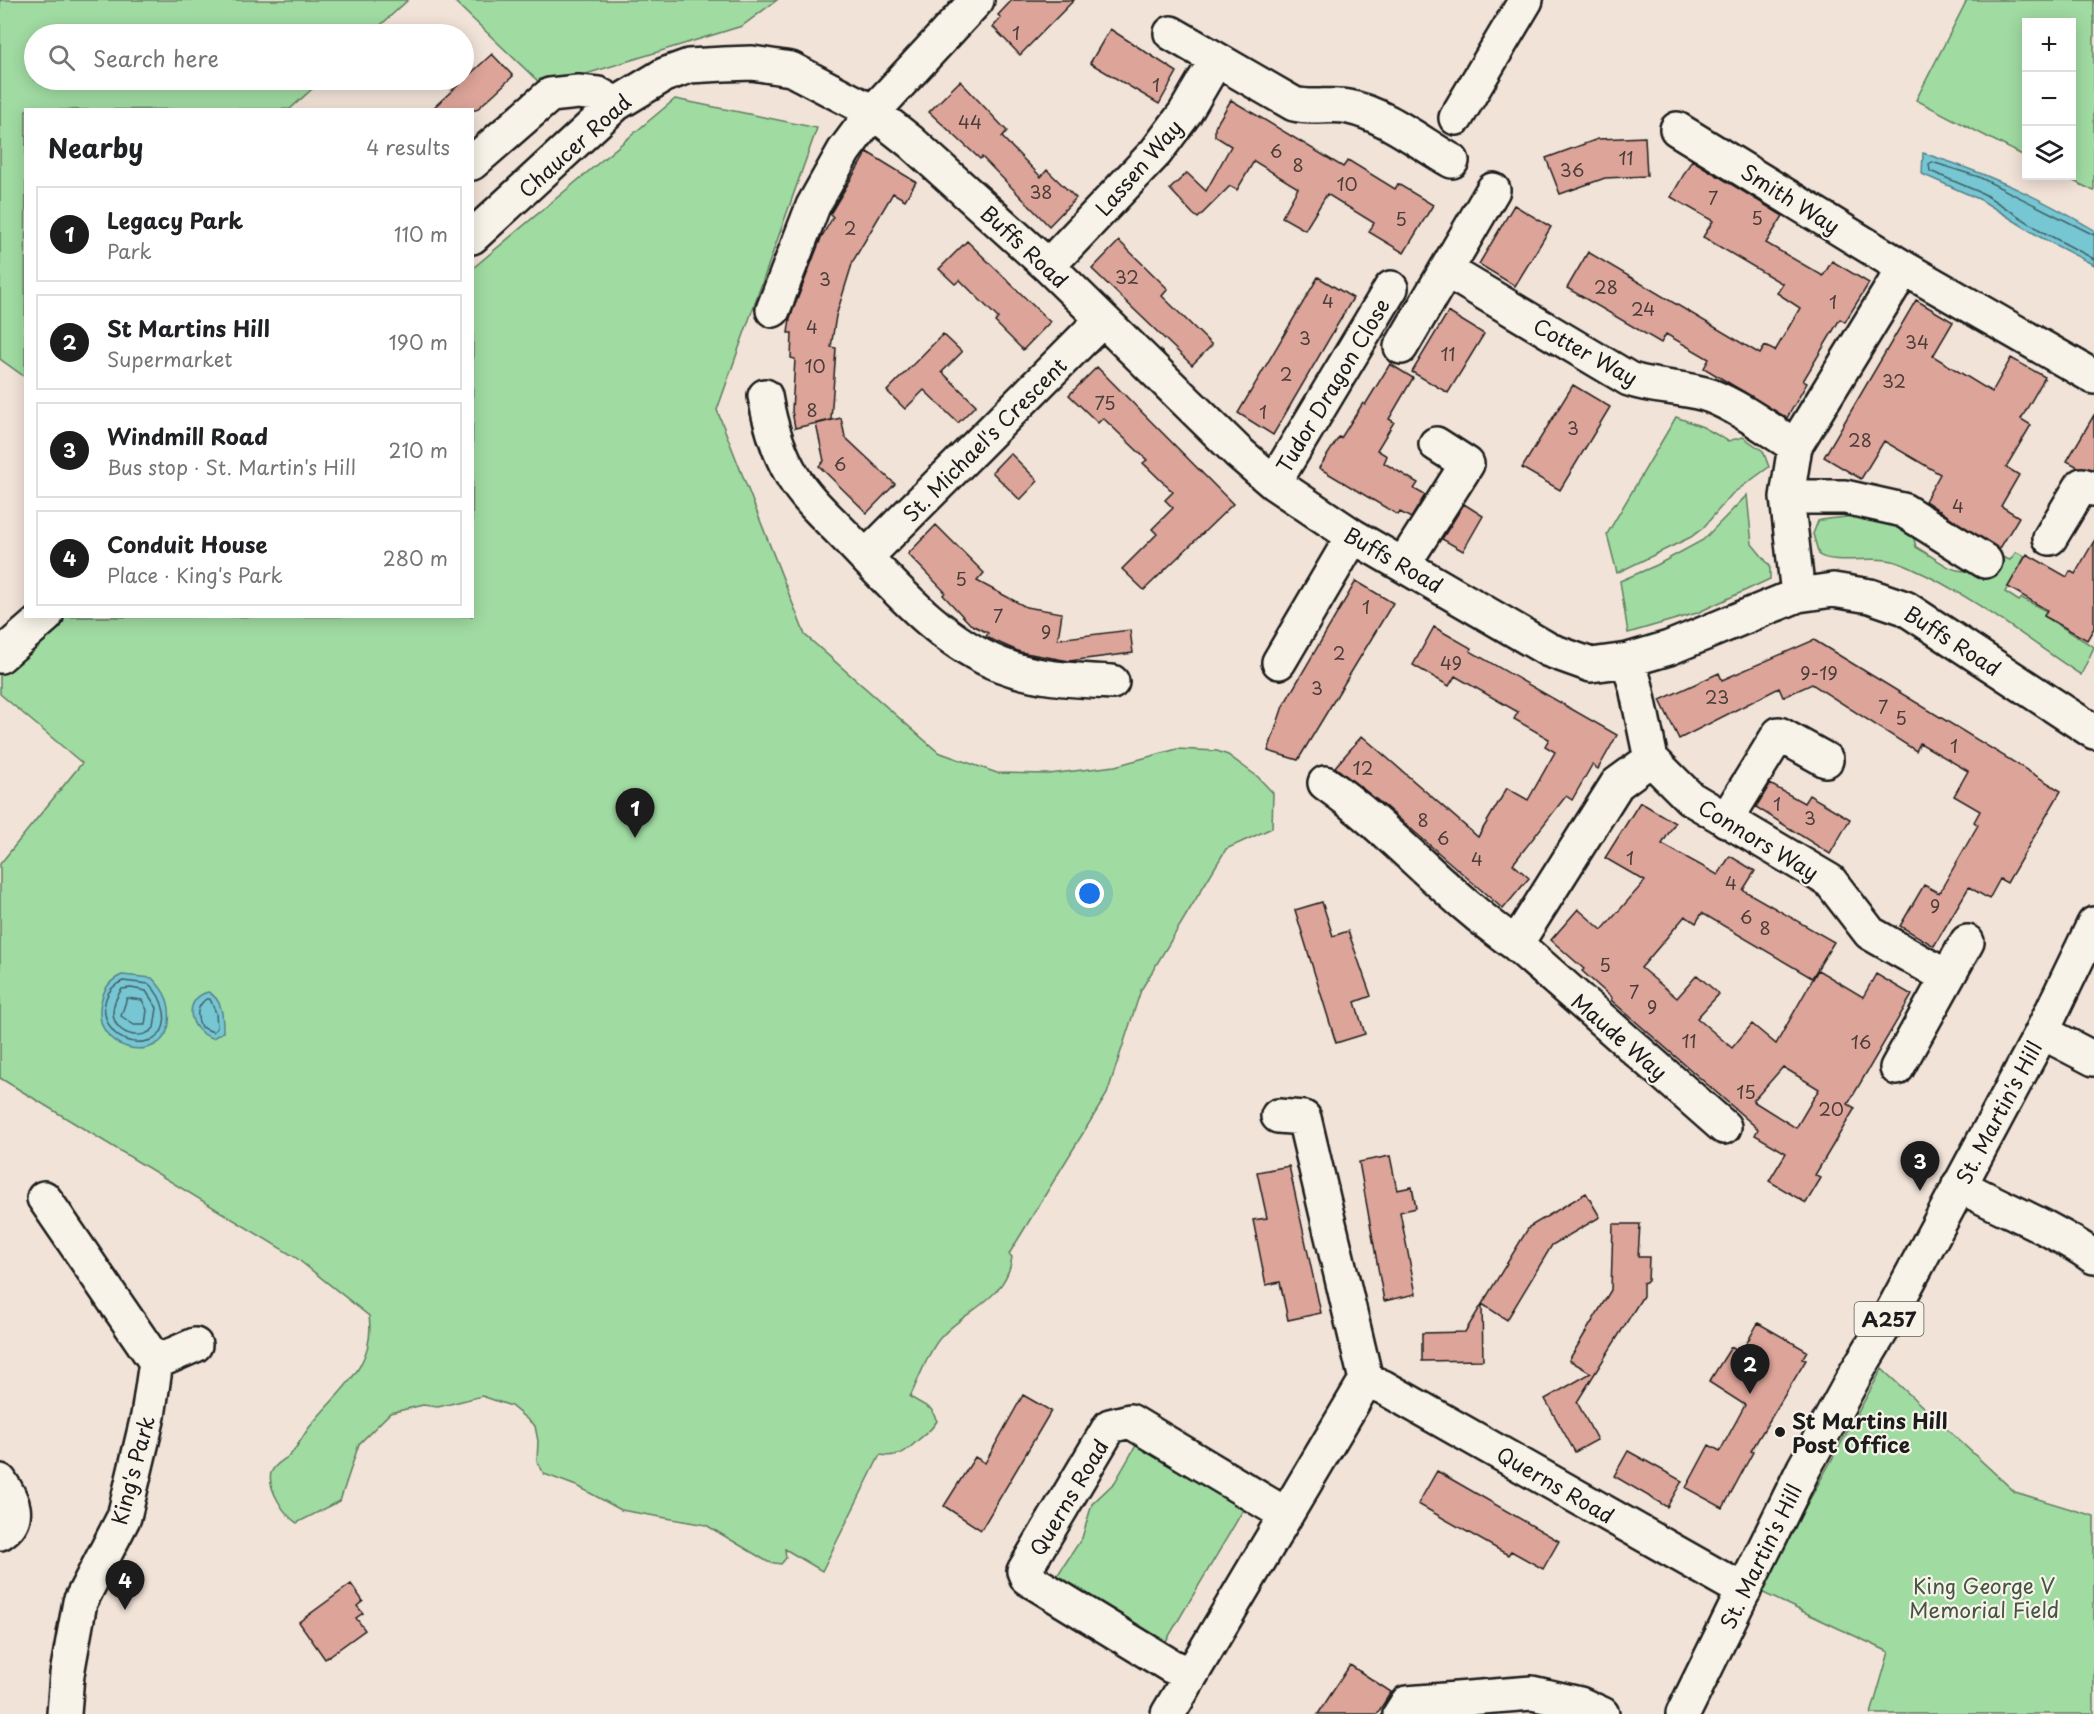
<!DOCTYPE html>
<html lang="en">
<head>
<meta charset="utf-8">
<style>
  :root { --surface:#fff; --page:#f2f2f2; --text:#202124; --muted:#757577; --line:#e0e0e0; --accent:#1c1c1c }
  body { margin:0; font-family:"Playpen Sans",sans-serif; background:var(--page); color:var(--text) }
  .controls { position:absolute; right:18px; top:18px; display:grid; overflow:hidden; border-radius:0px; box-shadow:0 3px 15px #0003 }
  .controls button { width:54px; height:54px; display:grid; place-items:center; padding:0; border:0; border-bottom:2px solid var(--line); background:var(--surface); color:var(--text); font:30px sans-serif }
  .you { position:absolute; left:1090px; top:894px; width:21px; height:21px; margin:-15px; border:4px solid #fff; border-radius:50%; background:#1a73e8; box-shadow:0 0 0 9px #1a73e833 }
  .badge { display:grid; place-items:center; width:39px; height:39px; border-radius:50%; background:var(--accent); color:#fff; font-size:20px; font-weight:700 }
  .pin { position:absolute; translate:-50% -50px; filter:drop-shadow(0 2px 3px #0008) }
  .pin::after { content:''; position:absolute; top:32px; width:21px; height:18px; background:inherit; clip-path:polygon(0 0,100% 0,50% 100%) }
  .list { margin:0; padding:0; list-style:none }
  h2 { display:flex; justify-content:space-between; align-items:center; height:78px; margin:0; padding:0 24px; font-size:26px }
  h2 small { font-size:20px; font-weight:400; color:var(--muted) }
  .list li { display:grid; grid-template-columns:39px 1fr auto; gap:18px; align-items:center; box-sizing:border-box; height:96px; margin:0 12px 12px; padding:0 12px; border:2px solid var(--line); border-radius:0px }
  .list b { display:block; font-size:22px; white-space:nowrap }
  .list p { margin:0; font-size:20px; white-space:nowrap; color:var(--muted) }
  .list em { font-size:20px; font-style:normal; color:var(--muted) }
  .icon { flex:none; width:33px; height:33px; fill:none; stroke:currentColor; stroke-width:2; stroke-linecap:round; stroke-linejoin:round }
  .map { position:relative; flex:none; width:2094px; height:1714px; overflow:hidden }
  .search { position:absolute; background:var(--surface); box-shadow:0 3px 15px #0003; left:24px; top:24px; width:450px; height:66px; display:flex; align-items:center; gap:15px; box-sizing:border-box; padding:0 21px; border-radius:33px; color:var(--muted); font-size:22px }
  .panel { position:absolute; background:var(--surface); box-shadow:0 3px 15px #0003; left:24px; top:108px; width:450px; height:510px; border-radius:0px }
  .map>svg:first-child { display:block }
</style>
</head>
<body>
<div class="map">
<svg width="2094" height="1714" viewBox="0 0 2094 1714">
  <rect width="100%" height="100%" fill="#f2e3d8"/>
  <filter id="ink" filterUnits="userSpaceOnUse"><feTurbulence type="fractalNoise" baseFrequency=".0167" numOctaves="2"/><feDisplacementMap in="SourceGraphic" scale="12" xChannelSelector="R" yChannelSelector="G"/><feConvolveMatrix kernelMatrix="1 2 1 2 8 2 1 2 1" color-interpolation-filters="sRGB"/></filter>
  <g filter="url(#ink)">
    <path fill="#a0dba2" stroke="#5e7c5f" stroke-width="1.5" d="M0,0h408l-37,34h-337v46h288l-32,29 -264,1 -1,267 -25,-18z
      M453,0h324l-35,26 -198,61z
      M1967,0h127v191l-31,-15h9v-154h-46v135l-110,-57z
      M675,99l142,29 -100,282 88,225 133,117 59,21 52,1 66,-8 62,-17 40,2 11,4 30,22 15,16 -1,35 -46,21 -85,141 -34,104 -98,160 3,3c-5,41 -44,52 -69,78 -13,12 -25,46 -33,62l21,12 6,12c-6,10 -11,12 -20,20 -11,11 -19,17 -37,14l-58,116 -37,-22 1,9 -5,6 -13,-2 -62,-37 -85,-15 -42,-23 -35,-13 -7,-13 1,-20 -3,-15 -24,-20 -29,-10 -44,11 -15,-2 -33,8 -31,31 -19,57 -43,22c-12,-7 -30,-35 -26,-50 3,-9 14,-13 20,-19 8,-9 13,-21 21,-30 28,-35 64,-58 57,-108l-74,-59 -295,-179v-214l82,-101 -82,-69v-26l58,-51 414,-1 1,-348z
      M1676,417l27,10 25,14 15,-4 20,14 6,16 -37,27 -29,34 -12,9 -74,36 -10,-39z
      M1747,495l5,49 18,22v13l-73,34 -69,20 -8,-52 37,-16 46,-25z
      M1860,513l6,1 -1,6 17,3 2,-5 28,13 4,16c38,22 42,36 83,9l11,4 6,-8 9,4 -20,36 14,9 3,-3 24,13 -2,5 50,31 -13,28c-53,-35 -111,-81 -168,-106 -8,-4 -18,-8 -26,-9 -19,-3 -55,4 -68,-5l-6,-21 5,-13c15,-5 28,-1 42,-8z
      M1882,1369l133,123 79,24v198h-223l18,-62 -130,-61z
      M1138,1442l107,65 -83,141 -107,-69 27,-41 10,-34 23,-22z"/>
    <path fill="#77c6d3" stroke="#53828a" stroke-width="1.5" d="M1923,153c61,19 117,44 171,77v35l-54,-28 -59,-37 -59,-26z
      M122,975l30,3c14,14 19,26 17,45 -5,44 -83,29 -67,-25 3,-11 10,-19 20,-23z
      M208,992c15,7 15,25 15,40l-10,6c-25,-6 -31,-39 -5,-46z"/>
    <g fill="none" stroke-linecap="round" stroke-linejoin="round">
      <path stroke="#406065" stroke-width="1.5" d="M2094,235l-115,-58 -47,-15 -3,2 1,7 54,23 59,38 51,27
        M123,981l26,3c14,13 24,42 5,55 -47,18 -67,-44 -31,-58z
        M131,988l15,3 11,17 -3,20c-18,19 -59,-2 -32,-39z
        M127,998l15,2 5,10 -2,15h-11l-13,-9z
        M206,999h4l6,14 1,15 -4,4 -12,-5c-5,-11 -5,-20 5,-28z"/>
    </g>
    <path fill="#dda499" stroke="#1c1c1c" stroke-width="1.5" fill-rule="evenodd" d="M1012,0h62l-54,55 -27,-28 8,-9 -3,-3z
      M1110,29l67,43 -18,32 -69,-41z
      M492,54l21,22 -18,17 -19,17h-45z
      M960,81l47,50 -5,6 39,40 6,-7 29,28 -27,28 -67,-69 -2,2 -51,-47z
      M1231,100l112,67 5,-7 47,29 3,-5 35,21 -29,48 -35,-21 5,-9 -47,-29 -22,36 -23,-13 16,-29 -44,-27 -17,29 -7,-4 -32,32 -5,-4 -23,-25 17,-16 19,18 25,-45 -16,-10v-9z
      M1645,137l2,39 -42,2 -45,16 -14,-36 52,-19z
      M867,152l49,30 -11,18 -12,-7 -40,68 -17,55 -5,31 5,1 -5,72 -36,8 -3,-17 3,-52 -4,-1 1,-25h-4l2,-15 31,-80 12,-21 -3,-3z
      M1692,160l91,56 -17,27 57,33 9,-15 37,22 -24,39 -5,-3 -37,62 4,2 -20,35 -83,-50 5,-9 -43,-25 -5,9 -94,-55 21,-36 172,102 5,-8 10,5 25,-43 -23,-15 6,-9 -80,-47 10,-16 -42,-24z
      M1514,205l37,22 -36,59 -36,-22z
      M967,241l83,81 -27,28 -28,-28 3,-4 -38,-38 -5,4 -16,-15z
      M1119,241l49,48 -6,7 50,49 -20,20 -100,-96z
      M1318,277l35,21 -80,137 -35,-22z
      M1916,300l37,22 -20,34 59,36 19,-34 34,19 -24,42 10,6 -25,42 13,8 -18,31 18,11 -20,33 -74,-49 15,-27 -56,-33 -23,38 -37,-22z
      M1448,312l36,22 -36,59 -36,-21z
      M943,334l19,18 -20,20 34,33 -18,18 -34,-33 -19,19 -18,-18z
      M1390,364l23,14 -24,41 5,3 -17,28 10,6 -3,7 34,20 -4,6 11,6 -14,23 -11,-6 -2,3 -79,-47 20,-31 2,1 22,-35 2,2z
      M1097,367l136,137 -89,86 -22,-21 35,-35 -5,-5 21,-21 -8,-8 8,-8 -30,-29 4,-3 -44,-42 -5,5 -29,-28z
      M1573,385l37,22 -50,83 -38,-22z
      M2094,415v54l-16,-2 -11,-6z
      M841,418l4,19 50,47 -28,29 -48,-47 5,-5 -8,-37z
      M1010,453l28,28 -18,19 -28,-28z
      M1464,504l19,12 -20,35 -21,-12z
      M936,525l48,48 -7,8 49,26 36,6 -4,26 72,-9 3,23 -64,8 -49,-9 -34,-15 2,-4 -18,-9 -27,-29 2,-3 -37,-38z
      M2094,541v87l-7,12 -43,-24 3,-6 -39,-23 19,-33 40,23 3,-6 5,3z
      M1356,581l37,22 -95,157 -30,-9 15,-45z
      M1434,627l37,21 -1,3 147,84 -19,34 -6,-4 -20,35 -6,-4 -53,68 16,14 -26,31 -117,-102 -51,-40 27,-31 116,101 29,-49 21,12 27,-48 -10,-6 4,-7 -35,-20 4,-7 -63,-36 -6,10 -36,-21z
      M1814,640l247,151 -54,92 -7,-4 -11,20 -20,-12 -35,59 -34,-20 24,-41 15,8 39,-68 -4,-3 6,-11 -26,-15 14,-25 -48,-28 -4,8 -104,-67 -29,13 -4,-9 -100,51 -19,-39 59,-27 3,7z
      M1770,784l34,19 5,-8 41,24 -20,35 -74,-47z
      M1640,802l35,21 -13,21 56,31 12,-19 25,15 -12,19 91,52 -22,36 -110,-65 -6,10 -11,-7 -44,52 36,30 20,-23 22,19 -22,24 35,30 20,-24 24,20 42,-74 45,27 13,-23 36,21 -64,109 7,4 -40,67 6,3 -15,25 -37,-22 17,-28 -31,-18 3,-6 -147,-129 1,-2 -30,-27 2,-2 -33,-29 27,-31 24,21 43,-49 -40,-23zM1783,1067l36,22 -23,39 -43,-27z
      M1322,902l11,34 15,-5 23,65 -16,6 10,32 -29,9 -41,-133z
      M1390,1156l7,34 15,-3 4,21 -16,4 16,82 -32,7 -25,-139z
      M1289,1166l32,147 -33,7 -8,-38 -14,3 -13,-65 14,-2 -10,-46z
      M1586,1193l14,24 -48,28 -45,75 -25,-16 47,-77z
      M1613,1224h27l-2,33h11l-1,24 -5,2v13l-66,106 20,38 -22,12 -30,-53 46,-26 -22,-13 42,-70z
      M1482,1304l1,56 -61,1v-28l43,-1z
      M1758,1323l49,28 -5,8 4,1 -55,91 2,1 -30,56 -37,-20 23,-43 11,6 25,-46 -36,-23 22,-35 10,6z
      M1023,1395l28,16 -70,119 -37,-24 31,-49 10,6z
      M1628,1451l54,30 -15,26 -53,-31z
      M1437,1471l122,70 -16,28 -32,-18 -3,4 -90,-51z
      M351,1584l12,17 -6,5 6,7 -7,5 9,12 -40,29 -26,-37z
      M1350,1665l41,27 -14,22h-59z"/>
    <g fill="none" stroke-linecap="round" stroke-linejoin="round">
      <defs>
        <path id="minor" d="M1171,33l123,71c19,5 38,-1 55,3 37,8 71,36 103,54
          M1456,118l70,-118
          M1677,129l227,139 190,109
          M472,163l78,-68 28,-3 20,2 18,10
          M472,237l144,-133 48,-29 25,-9 35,-2 28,-1 39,6 82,43 38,30 137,124 190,186 36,31 79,53 196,114 42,15 37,-5 41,-12 129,-53 35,-5 37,6 35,12 189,124
          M1048,266l108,-114 29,-39 31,-53
          M1446,270l183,109c27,10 55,7 82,17 30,12 57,33 84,50
          M773,310l40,-104 31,-55 29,-39 104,-112
          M1401,347l92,-157
          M765,396c5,29 13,56 28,81 14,23 36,42 54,61 45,46 92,103 154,127 36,14 73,15 111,17
          M1274,483l117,-195
          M1787,497h58l58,13 82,51
          M2050,538l32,-53 12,4
          M866,557l236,-237
          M1403,565l64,-101 -31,-20
          M1798,595l-11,-98 8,-51 109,-178
          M0,656l46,-40
          M1628,660l8,27 15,72 39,39 140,83 40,52 77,44
          M1279,662l74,-126
          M1651,759l-34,25 -101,160 208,183
          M1325,783c68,48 122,114 191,161
          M1726,820l53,-86 47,26
          M2042,1032l52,27
          M1897,1068l70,-126
          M1959,1185c45,25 93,42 135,72
          M44,1198l112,164 -8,54 -24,101 -44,85 -13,72 -3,40
          M156,1362l39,-17
          M1366,1380l17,7 361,204
          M0,1481c12,18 23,37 0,52
          M1191,1674l-20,-8 -144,-88 -3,-7 86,-145 20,-5 155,93
          M1168,1714l198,-334 -62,-262 -26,-2
          M1400,1714l7,-11 125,-10 48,11 22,10"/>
        <path id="major" d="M1683,1714l121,-246 52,-95 29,-48 157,-293 52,-108"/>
      </defs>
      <use href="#minor" stroke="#1c1c1c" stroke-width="38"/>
      <use href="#major" stroke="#1c1c1c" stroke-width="38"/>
      <use href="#minor" stroke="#f7f3e8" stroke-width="33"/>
      <use href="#major" stroke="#f7f3e8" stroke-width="33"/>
    </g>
  </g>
  <circle fill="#1c1c1c" stroke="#f7f3e8" stroke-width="2" cx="1780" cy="1432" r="6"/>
  <g text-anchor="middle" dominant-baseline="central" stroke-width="4.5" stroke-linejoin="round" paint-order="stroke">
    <g font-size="18" fill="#4c3e3b">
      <text x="1016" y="32">1</text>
      <text x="1156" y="84">1</text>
      <text x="970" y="121">44</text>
      <text x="1276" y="150">6</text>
      <text x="1626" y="157">11</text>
      <text x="1298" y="164">8</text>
      <text x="1572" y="169">36</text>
      <text x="1347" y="183">10</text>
      <text x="1041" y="191">38</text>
      <text x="1713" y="197">7</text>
      <text x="1757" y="217">5</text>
      <text x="1401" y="218">5</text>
      <text x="850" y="227">2</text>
      <text x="1127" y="276">32</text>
      <text x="825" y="278">3</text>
      <text x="1606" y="286">28</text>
      <text x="1328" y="300">4</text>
      <text x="1833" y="301">1</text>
      <text x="1643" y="308">24</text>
      <text x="812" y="326">4</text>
      <text x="1305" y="337">3</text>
      <text x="1917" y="341">34</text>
      <text x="1448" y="353">11</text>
      <text x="815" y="365">10</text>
      <text x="1286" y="373">2</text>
      <text x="1894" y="380">32</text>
      <text x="1105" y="402">75</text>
      <text x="812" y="409">8</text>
      <text x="1263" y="411">1</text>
      <text x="1573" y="427">3</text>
      <text x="1860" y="439">28</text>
      <text x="840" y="463">6</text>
      <text x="1958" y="505">4</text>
      <text x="961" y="578">5</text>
      <text x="1366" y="606">1</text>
      <text x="998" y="615">7</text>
      <text x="1046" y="631">9</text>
      <text x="1339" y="652">2</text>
      <text x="1451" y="662">49</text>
      <text x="1819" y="672">9-19</text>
      <text x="1317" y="687">3</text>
      <text x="1717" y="696">23</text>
      <text x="1883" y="706">7</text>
      <text x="1901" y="717">5</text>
      <text x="1954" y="745">1</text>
      <text x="1363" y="767">12</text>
      <text x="1777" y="803">1</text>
      <text x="1810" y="817">3</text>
      <text x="1423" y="819">8</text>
      <text x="1443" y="837">6</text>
      <text x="1630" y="857">1</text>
      <text x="1477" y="858">4</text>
      <text x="1731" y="882">4</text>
      <text x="1935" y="905">9</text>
      <text x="1746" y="916">6</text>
      <text x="1765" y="927">8</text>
      <text x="1605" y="964">5</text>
      <text x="1634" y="991">7</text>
      <text x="1652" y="1006">9</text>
      <text x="1689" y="1040">11</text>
      <text x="1861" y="1041">16</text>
      <text x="1746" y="1091">15</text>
      <text x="1831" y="1108">20</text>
    </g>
    <rect fill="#f7f3e8" stroke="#5e5c59" stroke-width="1.5" x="1854.5" y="1302" width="69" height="34" rx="4.5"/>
    <g font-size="20" font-weight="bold" fill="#1c1c1c">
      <text x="1889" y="1319">A257</text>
    </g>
    <g font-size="21" fill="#1c1c1c" stroke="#f7f3e8">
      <text transform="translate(574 145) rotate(-42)">Chaucer Road</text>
      <text transform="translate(1138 167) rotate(-49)">Lassen Way</text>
      <text transform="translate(1791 198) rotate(32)">Smith Way</text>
      <text transform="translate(1025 246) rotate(43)">Buffs Road</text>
      <text transform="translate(1586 351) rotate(29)">Cotter Way</text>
      <text transform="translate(1332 385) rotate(-59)">Tudor Dragon Close</text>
      <text transform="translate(984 439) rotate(-45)">St. Michael's Crescent</text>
      <text transform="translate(1394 559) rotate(30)">Buffs Road</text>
      <text transform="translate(1953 640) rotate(33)">Buffs Road</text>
      <text transform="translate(1759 839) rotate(31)">Connors Way</text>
      <text transform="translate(1620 1036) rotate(41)">Maude Way</text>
      <text transform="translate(1998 1112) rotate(-62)">St. Martin's Hill</text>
      <text transform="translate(132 1470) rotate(-75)">King's Park</text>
      <text transform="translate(1556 1484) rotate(30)">Querns Road</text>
      <text transform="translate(1068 1497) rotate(-59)">Querns Road</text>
      <text transform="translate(1760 1556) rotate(-64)">St. Martin's Hill</text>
    </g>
    <g font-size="21" font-weight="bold" fill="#1c1c1c" stroke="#f7f3e8" text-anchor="start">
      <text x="1792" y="1420">St Martins Hill<tspan x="1792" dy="24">Post Office</tspan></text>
    </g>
    <g font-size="21" fill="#454" stroke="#f7f3e8">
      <text x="1984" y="1585">King George V<tspan x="1984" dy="24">Memorial Field</tspan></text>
    </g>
  </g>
</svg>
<div class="controls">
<button>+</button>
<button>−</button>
<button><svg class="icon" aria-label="layers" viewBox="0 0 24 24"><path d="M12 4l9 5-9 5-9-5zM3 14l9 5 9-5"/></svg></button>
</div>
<div class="you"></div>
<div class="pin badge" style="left:635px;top:838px">1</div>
<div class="pin badge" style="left:1750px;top:1394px">2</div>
<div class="pin badge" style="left:1920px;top:1191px">3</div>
<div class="pin badge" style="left:125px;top:1610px">4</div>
<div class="search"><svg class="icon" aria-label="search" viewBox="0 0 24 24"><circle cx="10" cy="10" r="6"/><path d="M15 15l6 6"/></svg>Search here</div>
<section class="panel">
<h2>Nearby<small>4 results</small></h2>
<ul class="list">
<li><span class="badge">1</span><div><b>Legacy Park</b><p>Park</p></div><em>110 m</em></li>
<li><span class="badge">2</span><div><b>St Martins Hill</b><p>Supermarket</p></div><em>190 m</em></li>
<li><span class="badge">3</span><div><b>Windmill Road</b><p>Bus stop · St. Martin's Hill</p></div><em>210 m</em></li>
<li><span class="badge">4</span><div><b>Conduit House</b><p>Place · King's Park</p></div><em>280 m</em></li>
</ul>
</section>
</div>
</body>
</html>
